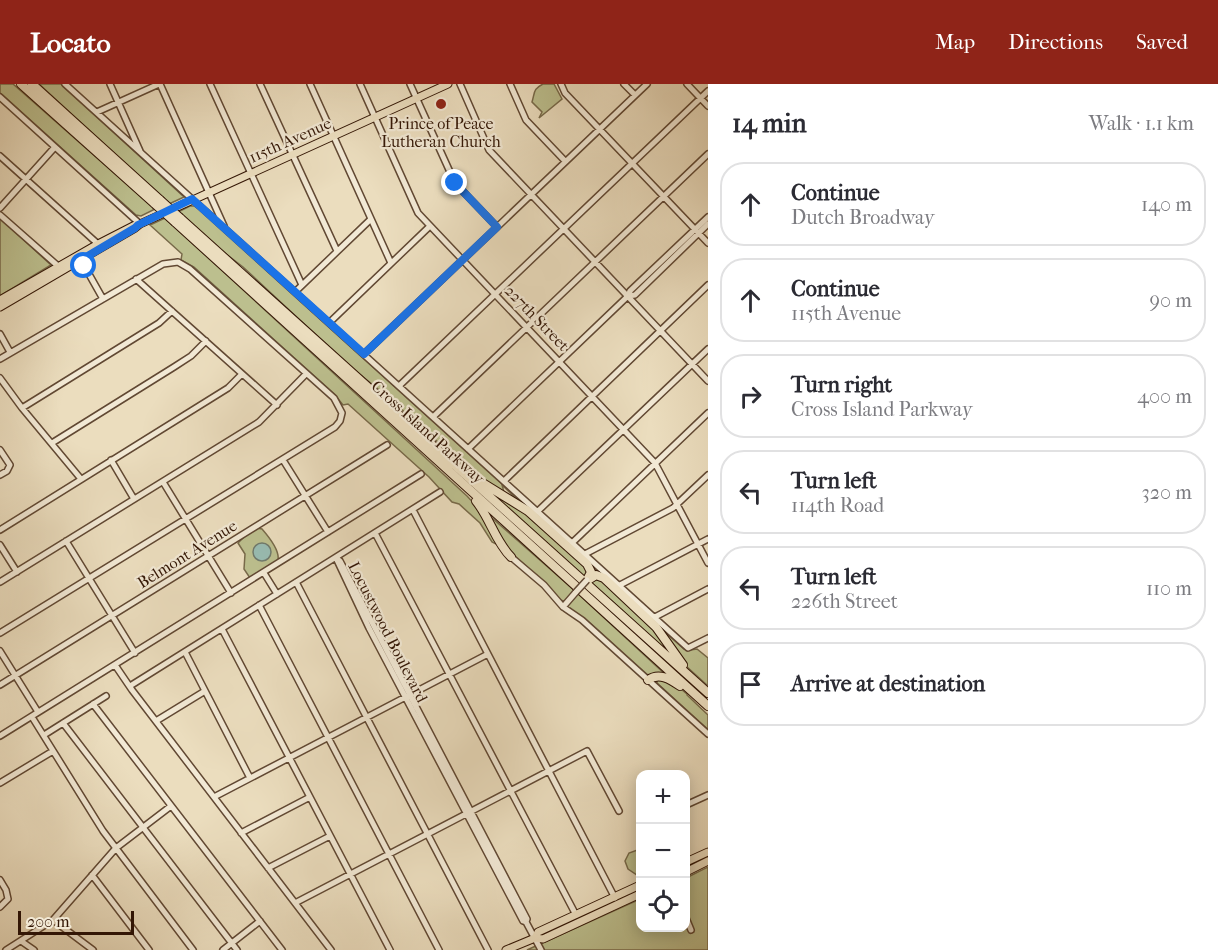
<!DOCTYPE html>
<html lang="en">
<head>
<meta charset="utf-8">
<style>
  :root { --surface:#fff; --page:#f2f2f3; --text:#2b2b33; --muted:#7c7c81; --line:#e1e1e2; --accent:#8f2418 }
  body { margin:0; font-family:"IM FELL French Canon",serif; background:var(--page); color:var(--text) }
  .controls { position:absolute; right:18px; bottom:18px; display:grid; overflow:hidden; border-radius:12px; box-shadow:0 3px 15px #0003 }
  .controls button { width:54px; height:54px; display:grid; place-items:center; padding:0; border:0; border-bottom:2px solid var(--line); background:var(--surface); color:var(--text); font:30px sans-serif }
  .scale { position:absolute; left:18px; bottom:15px; width:116px; box-sizing:border-box; padding-left:6px; border:3px solid #331605; border-top:0; font-size:16px; line-height:21px; white-space:nowrap; color:#331605; -webkit-text-stroke:4px #f2e9d5; paint-order:stroke }
  .stop { position:absolute; width:18px; height:18px; margin:-14px; border:4px solid #1a73e8; border-radius:50%; background:#fff }
  .stop.end { background:#1a73e8; border-color:#fff; box-shadow:0 2px 6px #0008 }
  .list { margin:0; padding:0; list-style:none }
  h2 { display:flex; justify-content:space-between; align-items:center; height:78px; margin:0; padding:0 24px; font-size:26px }
  h2 small { font-size:20px; font-weight:400; color:var(--muted) }
  .list li { display:grid; grid-template-columns:39px 1fr auto; gap:18px; align-items:center; box-sizing:border-box; height:84px; margin:0 12px 12px; padding:0 12px; border:2px solid var(--line); border-radius:24px }
  .list b { display:block; font-size:22px; white-space:nowrap }
  .list p { margin:0; font-size:20px; white-space:nowrap; color:var(--muted) }
  .list em { font-size:20px; font-style:normal; color:var(--muted) }
  .icon { flex:none; width:33px; height:33px; fill:none; stroke:currentColor; stroke-width:2; stroke-linecap:round; stroke-linejoin:round }
  .map { position:relative; flex:none; width:708px; height:866px; overflow:hidden }
  header { display:flex; align-items:center; gap:36px; box-sizing:border-box; height:84px; padding:0 30px; background:var(--accent); color:#fff }
  header strong { font-size:28px }
  nav { display:flex; gap:33px; margin-inline-start:auto; font-size:21px }
  main { display:flex }
  aside { flex:1; background:var(--surface) }
  .map>svg:first-child { display:block }
</style>
</head>
<body>
<header>
<strong>Locato</strong>
<nav><a>Map</a><a>Directions</a><a>Saved</a></nav>
</header>
<main>
<div class="map">
<svg width="708" height="866" viewBox="0 0 708 866">
  <rect width="100%" height="100%" fill="#ebddbe"/>
  <filter id="stains"><feTurbulence type="fractalNoise" baseFrequency=".00333" numOctaves="4"/><feColorMatrix values="0 0 0 0 .2 0 0 0 0 .09 0 0 0 0 .02 0 0 0 .5 -.17"/></filter>
  <radialGradient id="worn" r=".72"><stop offset=".6" stop-color="#630" stop-opacity="0"/><stop offset="1" stop-color="#630" stop-opacity=".3"/></radialGradient>
  <path fill="#bcbf8e" stroke="#786a4a" stroke-width="1.5" d="M0,0h13l142,125 -14,7 -5,-1 -136,-122z
    M39,0h22l123,113 -15,7z
    M543,0h11l8,15 -23,19 3,-6 -10,-10c3,-10 1,-13 11,-18z
    M190,122h4l6,4 484,439 6,1 7,-1 11,9v28l-22,-20 -22,-32 -71,-61 -91,-88 2,7 -24,-12 -91,-82 -43,-35 -103,-96 -30,-23 -35,-32z
    M0,134l51,47 -51,31z
    M165,134l302,278 12,13 19,36 -6,-3 -12,-19 -21,-19 -7,-2 -23,-25 -81,-73 -5,1 -8,-10 -141,-128 -13,-7 1,-6 -32,-29z
    M490,408l24,12 72,63 1,4 -2,7z
    M491,433l83,73 -9,11 -7,-1 -8,-12 -45,-41z
    M257,444l5,1c7,8 18,21 16,31l-28,18 -6,-9 1,-15 -7,-11 7,-7z
    M599,495l55,49 15,22 -5,-1 -42,-38v-1l-33,-29z
    M579,509l8,9 80,74 -20,-1 -56,-51 -23,-16v-4z
    M657,595l19,6 11,9v1l21,20v15l-51,-47z
    M640,765v28l-12,-8 -3,-8 4,-8z
    M708,783v83h-181l113,-51v29h46v-50z"/>
  <path fill="#98bcb2" stroke="#707a6d" stroke-width="1.5" d="M253 468a9 9 0 1 1 18 0a9 9 0 1 1-18 0Z"/>
  <g fill="none" stroke-linecap="round" stroke-linejoin="round">
    <defs>
      <path id="minor" d="M65,0l623,564 20,-10
        M110,0l30,67
        M160,0l64,142
        M210,0l92,201
        M260,0l77,167
        M310,0l81,179
        M360,0l58,129 237,250 53,100
        M410,0l45,99 42,44
        M460,0l29,66 219,231
        M510,0l16,36 39,41
        M561,0l4,9 143,150
        M624,0l11,11
        M687,0l21,22
        M0,13l140,127
        M97,28l62,-28
        M0,72l98,88
        M0,124l55,-61
        M0,131l58,51
        M708,133l-78,74 -2,5 7,-1 73,-71
        M81,176l22,39
        M136,195l141,126
        M295,208l76,-73
        M329,239l101,-97
        M0,250l10,18
        M364,270l283,-270
        M0,275l163,-95 15,-2 12,7 144,129 8,15 -2,8 -5,6 -335,206
        M0,294l22,30 59,71
        M399,302l309,-295
        M22,324l137,-85 13,-12
        M433,333l275,-263
        M52,359l122,-76 17,-11 15,-15
        M468,365l160,-153
        M0,366l10,15 -3,6 -7,4
        M111,376l23,39
        M283,376l45,72
        M504,397l204,-196
        M163,398l68,111
        M413,426l202,388
        M538,427l170,-162
        M0,446l228,-142 14,-14
        M375,449l201,382
        M66,457l69,112
        M573,458l135,-129
        M0,461l17,27
        M585,470l88,-46 35,-33
        M511,473l33,28 19,22 19,13 126,114
        M336,474l4,3 187,358 -1,3 15,28
        M336,474l33,70 154,293 3,1
        M264,489l13,21
        M0,498l259,-160 47,-48
        M296,498l192,368
        M620,501l88,-46
        M259,521l180,345
        M563,523l13,-15
        M655,533l53,-28
        M222,545l168,321
        M0,567l38,61
        M185,568l65,126
        M115,581l17,25 199,260
        M0,601l387,-240
        M130,602l310,-194
        M93,620l189,246
        M32,633l71,114 90,119
        M156,637l49,-30
        M63,639l174,227
        M44,651l62,-39
        M0,652l421,-262
        M0,699l53,-32
        M214,713l274,-143
        M686,721l22,-10
        M241,749l69,-36
        M268,784l62,-32
        M92,791l57,75
        M0,796l6,10 2,9 -8,8
        M295,819l292,-152 32,60
        M686,834l5,12
        M53,836l40,30
        M21,857l13,9
        M6,866l47,-30 63,-72 55,-42
        M223,866l37,-29"/>
      <path id="major" d="M0,216l98,-56 37,-19
        M0,223l135,-79 5,-4 308,-140
        M686,778l22,-10
        M686,788l22,-11
        M535,854l8,1 97,-45
        M506,866l29,-12 3,-6 102,-47"/>
      <path id="highway" d="M21,0l134,120
        M32,0l128,116
        M180,134l528,475
        M175,138l533,484
        M481,398l47,29 59,53 4,8 -4,8
        M476,417c14,17 19,40 35,56
        M588,496l8,-5 8,3 52,49 27,38
        M648,596c11,-8 22,-1 32,6"/>
    </defs>
    <use href="#minor" stroke="#614833" stroke-width="8"/>
    <use href="#major" stroke="#331605" stroke-width="9"/>
    <use href="#highway" stroke="#331605" stroke-width="10"/>
    <use href="#minor" stroke="#f2e9d5" stroke-width="5"/>
    <use href="#major" stroke="#ebddbe" stroke-width="7"/>
    <use href="#highway" stroke="#ebddbe" stroke-width="8"/>
    <defs>
      <path id="minor-bridge" d="M576,508l11,-12"/>
      <path id="highway-bridge" d="M160,116l20,18
        M155,120l20,18"/>
    </defs>
    <use href="#minor-bridge" stroke="#614833" stroke-width="8" stroke-linecap="butt"/>
    <use href="#highway-bridge" stroke="#331605" stroke-width="10" stroke-linecap="butt"/>
    <use href="#minor-bridge" stroke="#f2e9d5" stroke-width="5"/>
    <use href="#highway-bridge" stroke="#ebddbe" stroke-width="8"/>
  </g>
  <g fill="none" stroke-linecap="round" stroke-linejoin="round">
    <path stroke="#1a73e8" stroke-width="8" d="M84,182l-3,-6 54,-32 3,-3 54,-26 172,155 133,-127 -42,-44"/>
  </g>
  <circle fill="#8f2418" stroke="#f2e9d5" stroke-width="2" cx="441" cy="20" r="6"/>
  <g text-anchor="middle" dominant-baseline="central" stroke-width="4.5" stroke-linejoin="round" paint-order="stroke">
    <g font-size="16" fill="#331605" stroke="#f2e9d5">
      <text x="441" y="39">Prince of Peace<tspan x="441" dy="18">Lutheran Church</tspan></text>
    </g>
    <g font-size="16" fill="#331605" stroke="#f2e9d5">
      <text transform="translate(290 56) rotate(-24)">115th Avenue</text>
      <text transform="translate(537 234) rotate(46)">227th Street</text>
      <text transform="translate(428 348) rotate(42)">Cross Island Parkway</text>
      <text transform="translate(187 470) rotate(-32)">Belmont Avenue</text>
      <text transform="translate(388 548) rotate(63)">Locustwood Boulevard</text>
    </g>
  </g>
  <rect width="100%" height="100%" filter="url(#stains)"/>
  <rect width="100%" height="100%" fill="url(#worn)"/>
</svg>
<div class="controls">
<button>+</button>
<button>−</button>
<button><svg class="icon" aria-label="locate" viewBox="0 0 24 24"><circle cx="12" cy="12" r="6"/><path d="M12 2v4M12 18v4M2 12h4M18 12h4"/></svg></button>
</div>
<div class="scale">200 m</div>
<div class="stop" style="left:84px;top:182px"></div>
<div class="stop end" style="left:455px;top:99px"></div>
</div>
<aside>
<h2>14 min<small>Walk · 1.1 km</small></h2>
<ul class="list">
<li><svg class="icon" aria-label="ahead" viewBox="0 0 24 24"><path d="M12 20V5M6 11l6-6 6 6"/></svg><div><b>Continue</b><p>Dutch Broadway</p></div><em>140 m</em></li>
<li><svg class="icon" aria-label="ahead" viewBox="0 0 24 24"><path d="M12 20V5M6 11l6-6 6 6"/></svg><div><b>Continue</b><p>115th Avenue</p></div><em>90 m</em></li>
<li><svg class="icon" aria-label="right" viewBox="0 0 24 24"><path d="M7 20v-9h11M14 6l5 5-5 5"/></svg><div><b>Turn right</b><p>Cross Island Parkway</p></div><em>400 m</em></li>
<li><svg class="icon" aria-label="left" viewBox="0 0 24 24"><path d="M17 20v-9H6M10 6l-5 5 5 5"/></svg><div><b>Turn left</b><p>114th Road</p></div><em>320 m</em></li>
<li><svg class="icon" aria-label="left" viewBox="0 0 24 24"><path d="M17 20v-9H6M10 6l-5 5 5 5"/></svg><div><b>Turn left</b><p>226th Street</p></div><em>110 m</em></li>
<li><svg class="icon" aria-label="arrive" viewBox="0 0 24 24"><path d="M6 21V4h12l-3 4 3 4H6"/></svg><div><b>Arrive at destination</b></div></li>
</ul>
</aside>
</main>
</body>
</html>
